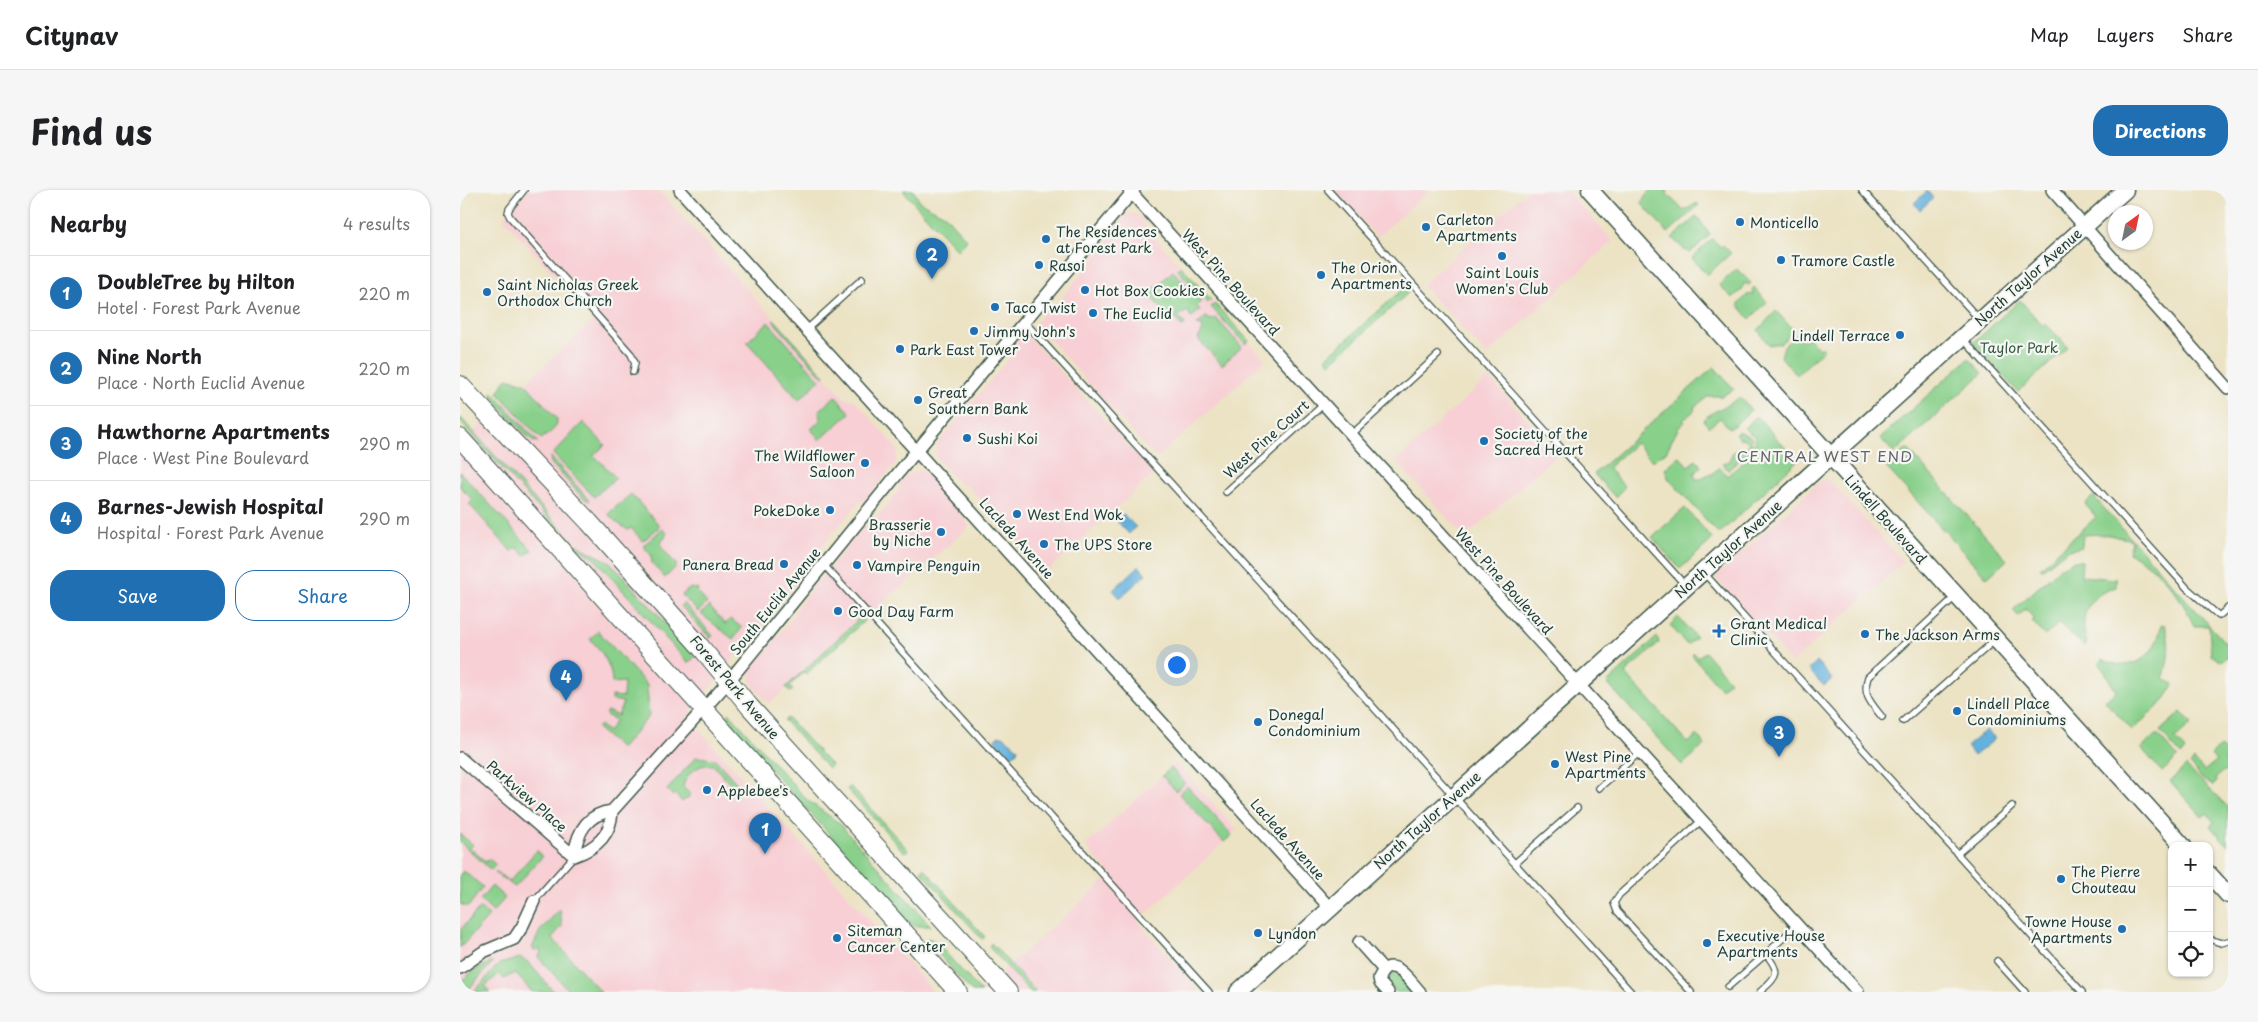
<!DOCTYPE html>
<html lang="en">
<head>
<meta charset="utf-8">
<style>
  :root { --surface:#fff; --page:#f6f6f6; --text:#202124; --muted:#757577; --line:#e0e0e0; --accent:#1f6fb2 }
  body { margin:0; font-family:"Playpen Sans",sans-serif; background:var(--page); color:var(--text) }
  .controls { position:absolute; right:15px; bottom:15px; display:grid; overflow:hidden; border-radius:10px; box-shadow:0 1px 4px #0004 }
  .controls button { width:45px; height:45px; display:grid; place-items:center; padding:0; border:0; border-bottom:1px solid var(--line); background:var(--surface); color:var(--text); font:25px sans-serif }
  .compass { position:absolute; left:1648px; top:15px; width:45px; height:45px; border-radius:50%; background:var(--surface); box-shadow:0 1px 4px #0004; rotate:33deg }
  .you { position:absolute; left:716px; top:474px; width:18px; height:18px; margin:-12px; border:4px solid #fff; border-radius:50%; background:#1a73e8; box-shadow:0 0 0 8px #1a73e833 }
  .badge { display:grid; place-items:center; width:32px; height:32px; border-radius:50%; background:var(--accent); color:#fff; font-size:16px; font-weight:700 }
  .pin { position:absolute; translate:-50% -41px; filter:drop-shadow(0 1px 2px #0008) }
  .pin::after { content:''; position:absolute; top:26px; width:18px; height:15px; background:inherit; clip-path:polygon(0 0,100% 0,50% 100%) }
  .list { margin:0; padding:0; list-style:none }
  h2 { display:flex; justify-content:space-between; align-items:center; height:65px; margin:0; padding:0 20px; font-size:21px }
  h2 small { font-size:16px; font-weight:400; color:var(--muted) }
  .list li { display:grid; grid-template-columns:32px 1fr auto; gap:15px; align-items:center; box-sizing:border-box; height:75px; padding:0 20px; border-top:1px solid var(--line) }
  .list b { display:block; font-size:19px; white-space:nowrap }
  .list p { margin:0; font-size:16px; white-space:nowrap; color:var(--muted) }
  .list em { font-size:16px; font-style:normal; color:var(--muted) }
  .actions { display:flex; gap:10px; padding:15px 20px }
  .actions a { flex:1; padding:11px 0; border:1px solid var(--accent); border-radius:20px; text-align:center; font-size:18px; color:var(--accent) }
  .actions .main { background:var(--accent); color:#fff }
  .icon { flex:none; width:28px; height:28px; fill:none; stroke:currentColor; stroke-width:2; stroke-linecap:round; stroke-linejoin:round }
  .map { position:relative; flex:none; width:1768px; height:802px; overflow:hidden; border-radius:20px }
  header { display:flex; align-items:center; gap:30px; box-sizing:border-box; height:70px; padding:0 25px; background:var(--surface); border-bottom:1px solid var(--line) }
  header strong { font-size:24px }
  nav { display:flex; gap:28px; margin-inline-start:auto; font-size:18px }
  .intro { display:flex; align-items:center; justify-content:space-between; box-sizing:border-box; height:120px; padding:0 30px }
  h1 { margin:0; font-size:35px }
  .button { padding:12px 22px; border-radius:20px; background:var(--accent); color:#fff; font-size:18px; font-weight:700 }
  main { display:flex; gap:30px; padding:0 30px }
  aside { flex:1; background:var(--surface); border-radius:20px; box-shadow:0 1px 4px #0004 }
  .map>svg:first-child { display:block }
</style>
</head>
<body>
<header>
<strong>Citynav</strong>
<nav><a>Map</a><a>Layers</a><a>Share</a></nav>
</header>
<div class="intro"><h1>Find us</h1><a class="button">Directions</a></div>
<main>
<aside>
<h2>Nearby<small>4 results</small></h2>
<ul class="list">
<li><span class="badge">1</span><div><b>DoubleTree by Hilton</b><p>Hotel · Forest Park Avenue</p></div><em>220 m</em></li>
<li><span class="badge">2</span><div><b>Nine North</b><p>Place · North Euclid Avenue</p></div><em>220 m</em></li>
<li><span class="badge">3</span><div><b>Hawthorne Apartments</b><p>Place · West Pine Boulevard</p></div><em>290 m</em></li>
<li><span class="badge">4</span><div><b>Barnes-Jewish Hospital</b><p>Hospital · Forest Park Avenue</p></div><em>290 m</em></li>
</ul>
<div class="actions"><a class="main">Save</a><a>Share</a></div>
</aside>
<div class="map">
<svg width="1768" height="802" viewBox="0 0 1768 802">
  <rect width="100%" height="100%" fill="#f6f6f2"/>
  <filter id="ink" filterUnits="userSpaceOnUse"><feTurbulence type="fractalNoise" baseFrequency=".02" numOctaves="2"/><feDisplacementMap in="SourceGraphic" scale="10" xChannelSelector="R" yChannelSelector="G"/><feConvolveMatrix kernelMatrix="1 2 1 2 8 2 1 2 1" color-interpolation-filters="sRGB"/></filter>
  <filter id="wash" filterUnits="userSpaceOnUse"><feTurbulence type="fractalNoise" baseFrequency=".0096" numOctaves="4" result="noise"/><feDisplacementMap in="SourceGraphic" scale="20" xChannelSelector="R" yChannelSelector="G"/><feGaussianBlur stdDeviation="1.12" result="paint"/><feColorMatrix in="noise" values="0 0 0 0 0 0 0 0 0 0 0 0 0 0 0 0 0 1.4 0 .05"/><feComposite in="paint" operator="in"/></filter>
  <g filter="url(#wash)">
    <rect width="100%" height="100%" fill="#ece3c4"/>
    <path fill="#f7cfd4" d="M68,0h130l187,208 10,2 43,49 -2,14 -27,33 -10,6 -37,44 -3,12 -34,37 -98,121 247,276h-474v-549l134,-123 -91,-102z
      M875,0h95l-53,47z
      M1068,0h38l47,51 -126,114 -65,-70z
      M668,23l8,1 8,6 1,6 120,134 -109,99 -120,-135 9,-14 10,-4 56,-69 1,-8z
      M563,145h4l127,139 -108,98 -78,-86 -8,-2 -6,-6 -17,-19 -2,-6 2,-9 79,-94 -1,-7z
      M1029,187l69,77 -93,83 -69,-76z
      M460,280l8,3 16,18 1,6 25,29 -201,178 -19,-22v-6l3,-9 32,-39 16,-26 17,-21 52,-61 7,-2 22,-28 1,-6 7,-9z
      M1365,289l7,4 71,79 -111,101 -77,-86 105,-96z
      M716,573l61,67 -99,91 62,71h-221l132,-117 -26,-29z"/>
    <path fill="#89d08b" stroke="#548660" d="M444,0h9l7,12 25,13 22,25 -10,10 -53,-58z
      M1191,0h17l-1,4 17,17 13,-8 2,2 -31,28 -26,-29 2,-7z
      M1237,26l13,19 -20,18 -4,-2 -14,-13z
      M1252,49l9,8 2,-2 8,8 -24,22 -15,-17z
      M721,76l30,34 -3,3 -31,-34z
      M1277,79l14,14 -2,2 -5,-2 -2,7 -10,8 -13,-13z
      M713,81l28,30 -4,5 3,4 -9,8 -3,-7 -10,5 7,8 -3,3 -7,-9 -3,2 -24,-26z
      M1294,97l13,15 -17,17 -12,-14 9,-10 6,-1 -1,-4z
      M944,98l4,5 -78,70 -4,-5z
      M1560,110l23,26 3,-2 22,23 -50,45 -45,-49z
      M755,114l34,37 -4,3 -34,-37z
      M1316,121l18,20 -13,12 -12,2 -11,-15z
      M746,127l5,3 5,-2 26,29 -20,18 -24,-26 5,-9 -1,-4 -5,-1z
      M315,130l50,56 -2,1 -50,-56z
      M308,132l52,58 -21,20 -52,-58z
      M1337,144l6,7 5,-4 11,12 3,-2 2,2 -27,26 -16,-18 3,-11z
      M1509,168l14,15 -89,80 -14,-15z
      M1254,177l20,22 -12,7h-13l-15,11 1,3 -12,10 2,2 -6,5 -13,25 -14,9 -16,-18 -28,25 17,19 -10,10 -21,-23z
      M47,188l18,5 32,36c1,10 -8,14 -16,20l-43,-46z
      M32,202l46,50 -6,-1 -40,-42z
      M375,206l15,17 -30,27 -9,-11 9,-8 -1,-10z
      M1280,207l11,13 -21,19 -10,-11 -11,9 -6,-7c12,-11 24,-13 37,-23z
      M1297,226l40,45 -78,73 -51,-56 -3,-9 14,-13 9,10 8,-6 5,6 -7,8 3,6 12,-6 2,1 9,-8 7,9c12,-11 31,-22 28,-39l-11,-9z
      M0,227l115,127 35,18 86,94 -8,7 -95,-106 -20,-11 -113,-124z
      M123,232l22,23 -11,10 22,23 -22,19 -41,-43z
      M1279,241l12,6 2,11 -25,22 -6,-7 8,-2 2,-8 5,-5 9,1 3,-5 -2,-4 -8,-2 -4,-4z
      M1447,258l100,112 -20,18 -101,-111z
      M90,266l40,45 -6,-2 -33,-36z
      M0,282l72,78 -7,6 -8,-9 -5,5 -43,-48 4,-4 -13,-13z
      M171,304l29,32 -17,15 -12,-13 -3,2 -12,-8 -8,-8z
      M1633,306l135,150v11l-8,4 -9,-6 -2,-29h-15c-14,-32 -33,-57 -65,-73l3,-13 -23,-5 -26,-1 -1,13 -16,4 -23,18 -3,-1 56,-51 -11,-13z
      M1225,318l28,31 -33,30 -28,-32z
      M202,339l5,4 -6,10 1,5 14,16v3l-11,11 -13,-15 -1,-8 -8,-9z
      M1614,371h8l-1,15 35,3v8c-28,8 -38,28 -29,56l-3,3 -25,-23 -14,13 -13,-15 2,-2 -8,-10 -8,7 -5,-6 48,-43z
      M230,398l8,1 -1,3 10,11 -9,9 -16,-17z
      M224,413l29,33 -3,2 -29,-32z
      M249,416l16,18 6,-5 11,9 -9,11 -32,-25z
      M401,427l3,4 -58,53 -2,-2 -15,14 4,4 -3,2 -4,-5z
      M1218,427l18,20 -9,8 -17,-20z
      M1701,435h4c6,20 4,35 -2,54l11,5c-9,20 -27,32 -42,46l-27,-29 13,-12 -4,-1 -15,-26 3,-3c30,16 55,-3 59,-34z
      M138,441l49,54 2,31 -28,33 -24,-21 3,-3 8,7 8,-12 -10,-5 1,-4 11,5 5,-14 -11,-2v-4l11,1 1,-15 -12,1c0,-17 -10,-32 -22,-44z
      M1197,447l2,6 -34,30 63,70 9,-8 8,10 -23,20 -75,-82z
      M1245,462l25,29 -9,8 -29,-34 2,-2 4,4z
      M1721,522l11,12 -17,15 10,11 -4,5 -21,-24z
      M269,523l78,87 32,23 92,103h-16l-5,-3 -185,-204z
      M328,528l43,47 -3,3 -44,-48z
      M1697,544l21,23 -16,15 -21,-24z
      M1760,557l8,6v5l-3,3 3,3v8l-2,1 -2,-2 -9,8 2,3 -4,4 -11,-7 -12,-15 4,-4 10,11 12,-10 -5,-6z
      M236,567l19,2 26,29 -4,4 -24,-27c-14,-2 -27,8 -30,22l8,8 -9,7 -7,-8 -2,2 -6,-6z
      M1726,576l42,41 -1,38 -17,-19 4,-4 -7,-9 -5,4 -32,-36z
      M711,578l14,15 -9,8 -14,-15z
      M390,596l58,64 -3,3 -58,-64z
      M727,596l45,49 -8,7 -45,-48z
      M0,644l13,11 -3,3 16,14 3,-3 7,6 -5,5 -31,-28z
      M77,660l5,7 -27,30 -20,-14 1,-2 13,11z
      M464,678l61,69 -3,2 -61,-68z
      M4,681l19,16 -15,20 -8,-3v-30z
      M32,696l13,12 -12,14 -13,-12z
      M20,718l9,8 -29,32 1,-19z
      M100,719l2,17 -10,12 49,54h-31l-32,-35 3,-4 -2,-5 -3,3 -4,-3 8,-17z
      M468,748l7,3 46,51h-9l-45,-51z
      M531,753l45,49h-6l-41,-45z
      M61,768l7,4 26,30h-22l-17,-19 -11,6 -5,-5 -14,12 5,6h-16l25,-28z
      M33,772l-27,30h-6v-10c10,-9 20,-16 33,-20z
      M933,784l6,2 14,16h-17l-9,-13z"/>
    <path fill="#63b1dd" stroke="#417788" d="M1467,1l6,7 -13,12 -6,-7z
      M663,324l13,13 -7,7 -13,-14z
      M679,376l7,8 -26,24 -7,-8z
      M1357,472l15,17 -8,7 -15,-16z
      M1526,540l8,7v3l-20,16 -6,-8v-3z
      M539,546h4l15,12 -1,4 -7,6 -16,-18z"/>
  </g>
  <g filter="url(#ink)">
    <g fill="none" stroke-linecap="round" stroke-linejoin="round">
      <defs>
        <path id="lane" d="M64,0l-15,19 -1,4 2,4 121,137 4,9 -2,9
          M868,0l357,395
          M1402,0l117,129
          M564,131l607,671
          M347,139l55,-50
          M1503,149l224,249 32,28 9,-8
          M891,245l87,-80
          M766,302l97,-87
          M364,375l385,427
          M1244,383l378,419
          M1422,527c-11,-14 -20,-22 -14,-40l88,-81
          M1443,531l91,-80
          M1139,598l41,-36
          M1497,664l55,-48
          M1055,673l62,-55
          M74,711l40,-45
          M1749,749l12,4 7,-2
          M1537,771l28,31
          M1268,797l38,-33
          M1231,802l-74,-81 -3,-8 5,-8 83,-75
          M1300,802c17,-16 22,-18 6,-38l31,-29"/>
        <path id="street" d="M220,0l650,718
          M669,0l729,802
          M1592,0l176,198
          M0,568l114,98
          M114,666c3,-24 13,-42 38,-45l116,-129 176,-216 230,-276
          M114,666c23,-8 37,-21 38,-45
          M899,752l25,28
          M0,778l23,-16 31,-13 8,-12 12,-26
          M928,802l-8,-9 -1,-5c12,-27 31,3 41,14"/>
        <path id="secondary" d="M1130,0l593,656
          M1749,684l19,21
          M778,802l887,-802"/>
        <path id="primary" d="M0,195l129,137 110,123 51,62 258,285
          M0,248l498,554"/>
      </defs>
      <use href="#lane" stroke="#3e564a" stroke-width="8"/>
      <use href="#street" stroke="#3e564a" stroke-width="14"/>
      <use href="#secondary" stroke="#3e564a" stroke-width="19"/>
      <use href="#primary" stroke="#3e564a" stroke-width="20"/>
      <use href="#lane" stroke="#fff" stroke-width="5.5"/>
      <use href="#street" stroke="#fff" stroke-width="11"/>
      <use href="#secondary" stroke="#fff" stroke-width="16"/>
      <use href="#primary" stroke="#fff" stroke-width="18"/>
    </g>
  </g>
  <g fill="#1f6fb2" stroke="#f6f6f2" stroke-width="2">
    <circle cx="1280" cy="32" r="5"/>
    <circle cx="966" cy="37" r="5"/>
    <circle cx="586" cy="49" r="5"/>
    <circle cx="1042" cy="66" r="5"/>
    <circle cx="1321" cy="70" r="5"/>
    <circle cx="579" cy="75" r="5"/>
    <circle cx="861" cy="85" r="5"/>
    <circle cx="625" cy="100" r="5"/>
    <circle cx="27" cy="102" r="5"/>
    <circle cx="535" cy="117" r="5"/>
    <circle cx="633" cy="123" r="5"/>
    <circle cx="514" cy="141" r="5"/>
    <circle cx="1440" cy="145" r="5"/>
    <circle cx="440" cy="159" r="5"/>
    <circle cx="458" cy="210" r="5"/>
    <circle cx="507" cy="248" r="5"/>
    <circle cx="1024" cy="251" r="5"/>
    <circle cx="405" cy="273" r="5"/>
    <circle cx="370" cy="320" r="5"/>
    <circle cx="557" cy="324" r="5"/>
    <circle cx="481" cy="342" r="5"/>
    <circle cx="584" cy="354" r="5"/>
    <circle cx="324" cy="374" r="5"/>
    <circle cx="397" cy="375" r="5"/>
    <circle cx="378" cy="421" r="5"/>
    <path d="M1256.5 433.5h5v5h5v5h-5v5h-5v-5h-5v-5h5z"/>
    <circle cx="1405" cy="444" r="5"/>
    <circle cx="1497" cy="521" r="5"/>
    <circle cx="798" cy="532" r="5"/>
    <circle cx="1095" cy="574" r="5"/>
    <circle cx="247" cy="600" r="5"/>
    <circle cx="1601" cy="689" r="5"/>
    <circle cx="1662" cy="739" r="5"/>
    <circle cx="798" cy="743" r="5"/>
    <circle cx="377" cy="748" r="5"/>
    <circle cx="1247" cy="753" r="5"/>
  </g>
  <g text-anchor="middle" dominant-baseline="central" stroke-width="4.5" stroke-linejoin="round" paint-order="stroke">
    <g font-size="14" fill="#1f3d34" stroke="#f6f6f2" text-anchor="start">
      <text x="976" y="29">Carleton<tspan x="976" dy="16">Apartments</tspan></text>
      <text x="1290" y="32">Monticello</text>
      <text x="596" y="41">The Residences<tspan x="596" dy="16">at Forest Park</tspan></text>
      <text x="1331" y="70">Tramore Castle</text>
      <text x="589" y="75">Rasoi</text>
      <text x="871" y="77">The Orion<tspan x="871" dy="16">Apartments</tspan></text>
      <text x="1042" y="82" text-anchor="middle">Saint Louis<tspan x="1042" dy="16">Women's Club</tspan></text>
      <text x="37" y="94">Saint Nicholas Greek<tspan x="37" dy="16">Orthodox Church</tspan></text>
      <text x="635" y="100">Hot Box Cookies</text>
      <text x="545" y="117">Taco Twist</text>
      <text x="643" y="123">The Euclid</text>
      <text x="524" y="141">Jimmy John's</text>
      <text x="1430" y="145" text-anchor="end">Lindell Terrace</text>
      <text x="450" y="159">Park East Tower</text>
      <text x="468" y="202">Great<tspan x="468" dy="16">Southern Bank</tspan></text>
      <text x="1034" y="243">Society of the<tspan x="1034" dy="16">Sacred Heart</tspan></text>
      <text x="517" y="248">Sushi Koi</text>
      <text x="395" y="265" text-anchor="end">The Wildflower<tspan x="395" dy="16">Saloon</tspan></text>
      <text x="360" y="320" text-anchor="end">PokeDoke</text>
      <text x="567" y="324">West End Wok</text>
      <text x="471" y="334" text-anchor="end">Brasserie<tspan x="471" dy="16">by Niche</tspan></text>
      <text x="594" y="354">The UPS Store</text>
      <text x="314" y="374" text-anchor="end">Panera Bread</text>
      <text x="407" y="375">Vampire Penguin</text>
      <text x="388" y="421">Good Day Farm</text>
      <text x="1270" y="433">Grant Medical<tspan x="1270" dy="16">Clinic</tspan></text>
      <text x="1415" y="444">The Jackson Arms</text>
      <text x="1507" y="513">Lindell Place<tspan x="1507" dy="16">Condominiums</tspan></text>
      <text x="808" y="524">Donegal<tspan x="808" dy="16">Condominium</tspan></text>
      <text x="1105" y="566">West Pine<tspan x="1105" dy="16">Apartments</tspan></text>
      <text x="257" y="600">Applebee's</text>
      <text x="1611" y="681">The Pierre<tspan x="1611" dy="16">Chouteau</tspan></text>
      <text x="1652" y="731" text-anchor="end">Towne House<tspan x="1652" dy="16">Apartments</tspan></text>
      <text x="387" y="740">Siteman<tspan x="387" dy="16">Cancer Center</tspan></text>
      <text x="808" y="743">Lyndon</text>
      <text x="1257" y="745">Executive House<tspan x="1257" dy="16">Apartments</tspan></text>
    </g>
    <g font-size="14" fill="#1f3d34" stroke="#f6f6f2">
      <text transform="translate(1568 87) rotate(-42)">North Taylor Avenue</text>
      <text transform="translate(771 92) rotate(48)">West Pine Boulevard</text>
      <text transform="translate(806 249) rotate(-42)">West Pine Court</text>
      <text transform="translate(1426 329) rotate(48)">Lindell Boulevard</text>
      <text transform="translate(557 348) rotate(48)">Laclede Avenue</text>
      <text transform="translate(1268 359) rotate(-42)">North Taylor Avenue</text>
      <text transform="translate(1044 391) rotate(48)">West Pine Boulevard</text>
      <text transform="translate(315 411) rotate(-51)">South Euclid Avenue</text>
      <text transform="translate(275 497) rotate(50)">Forest Park Avenue</text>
      <text transform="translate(67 606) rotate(41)">Parkview Place</text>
      <text transform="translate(967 630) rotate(-42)">North Taylor Avenue</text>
      <text transform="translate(828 649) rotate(48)">Laclede Avenue</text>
    </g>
    <g font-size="14" fill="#345a45" stroke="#f6f6f2">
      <text x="1559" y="157">Taylor Park</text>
    </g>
    <g font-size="15" letter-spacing="1" fill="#67636c" stroke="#f6f6f2">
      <text x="1365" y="265">CENTRAL WEST END</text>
    </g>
  </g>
</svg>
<div class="controls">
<button>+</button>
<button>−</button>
<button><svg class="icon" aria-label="locate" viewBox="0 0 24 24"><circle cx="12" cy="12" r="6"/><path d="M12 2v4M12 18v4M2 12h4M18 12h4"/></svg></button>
</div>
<svg class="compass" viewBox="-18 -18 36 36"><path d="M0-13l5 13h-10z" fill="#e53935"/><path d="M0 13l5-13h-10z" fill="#757577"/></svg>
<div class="you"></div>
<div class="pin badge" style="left:305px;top:664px">1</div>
<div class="pin badge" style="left:472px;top:89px">2</div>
<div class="pin badge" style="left:1319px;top:567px">3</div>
<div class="pin badge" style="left:106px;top:511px">4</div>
</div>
</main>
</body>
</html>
